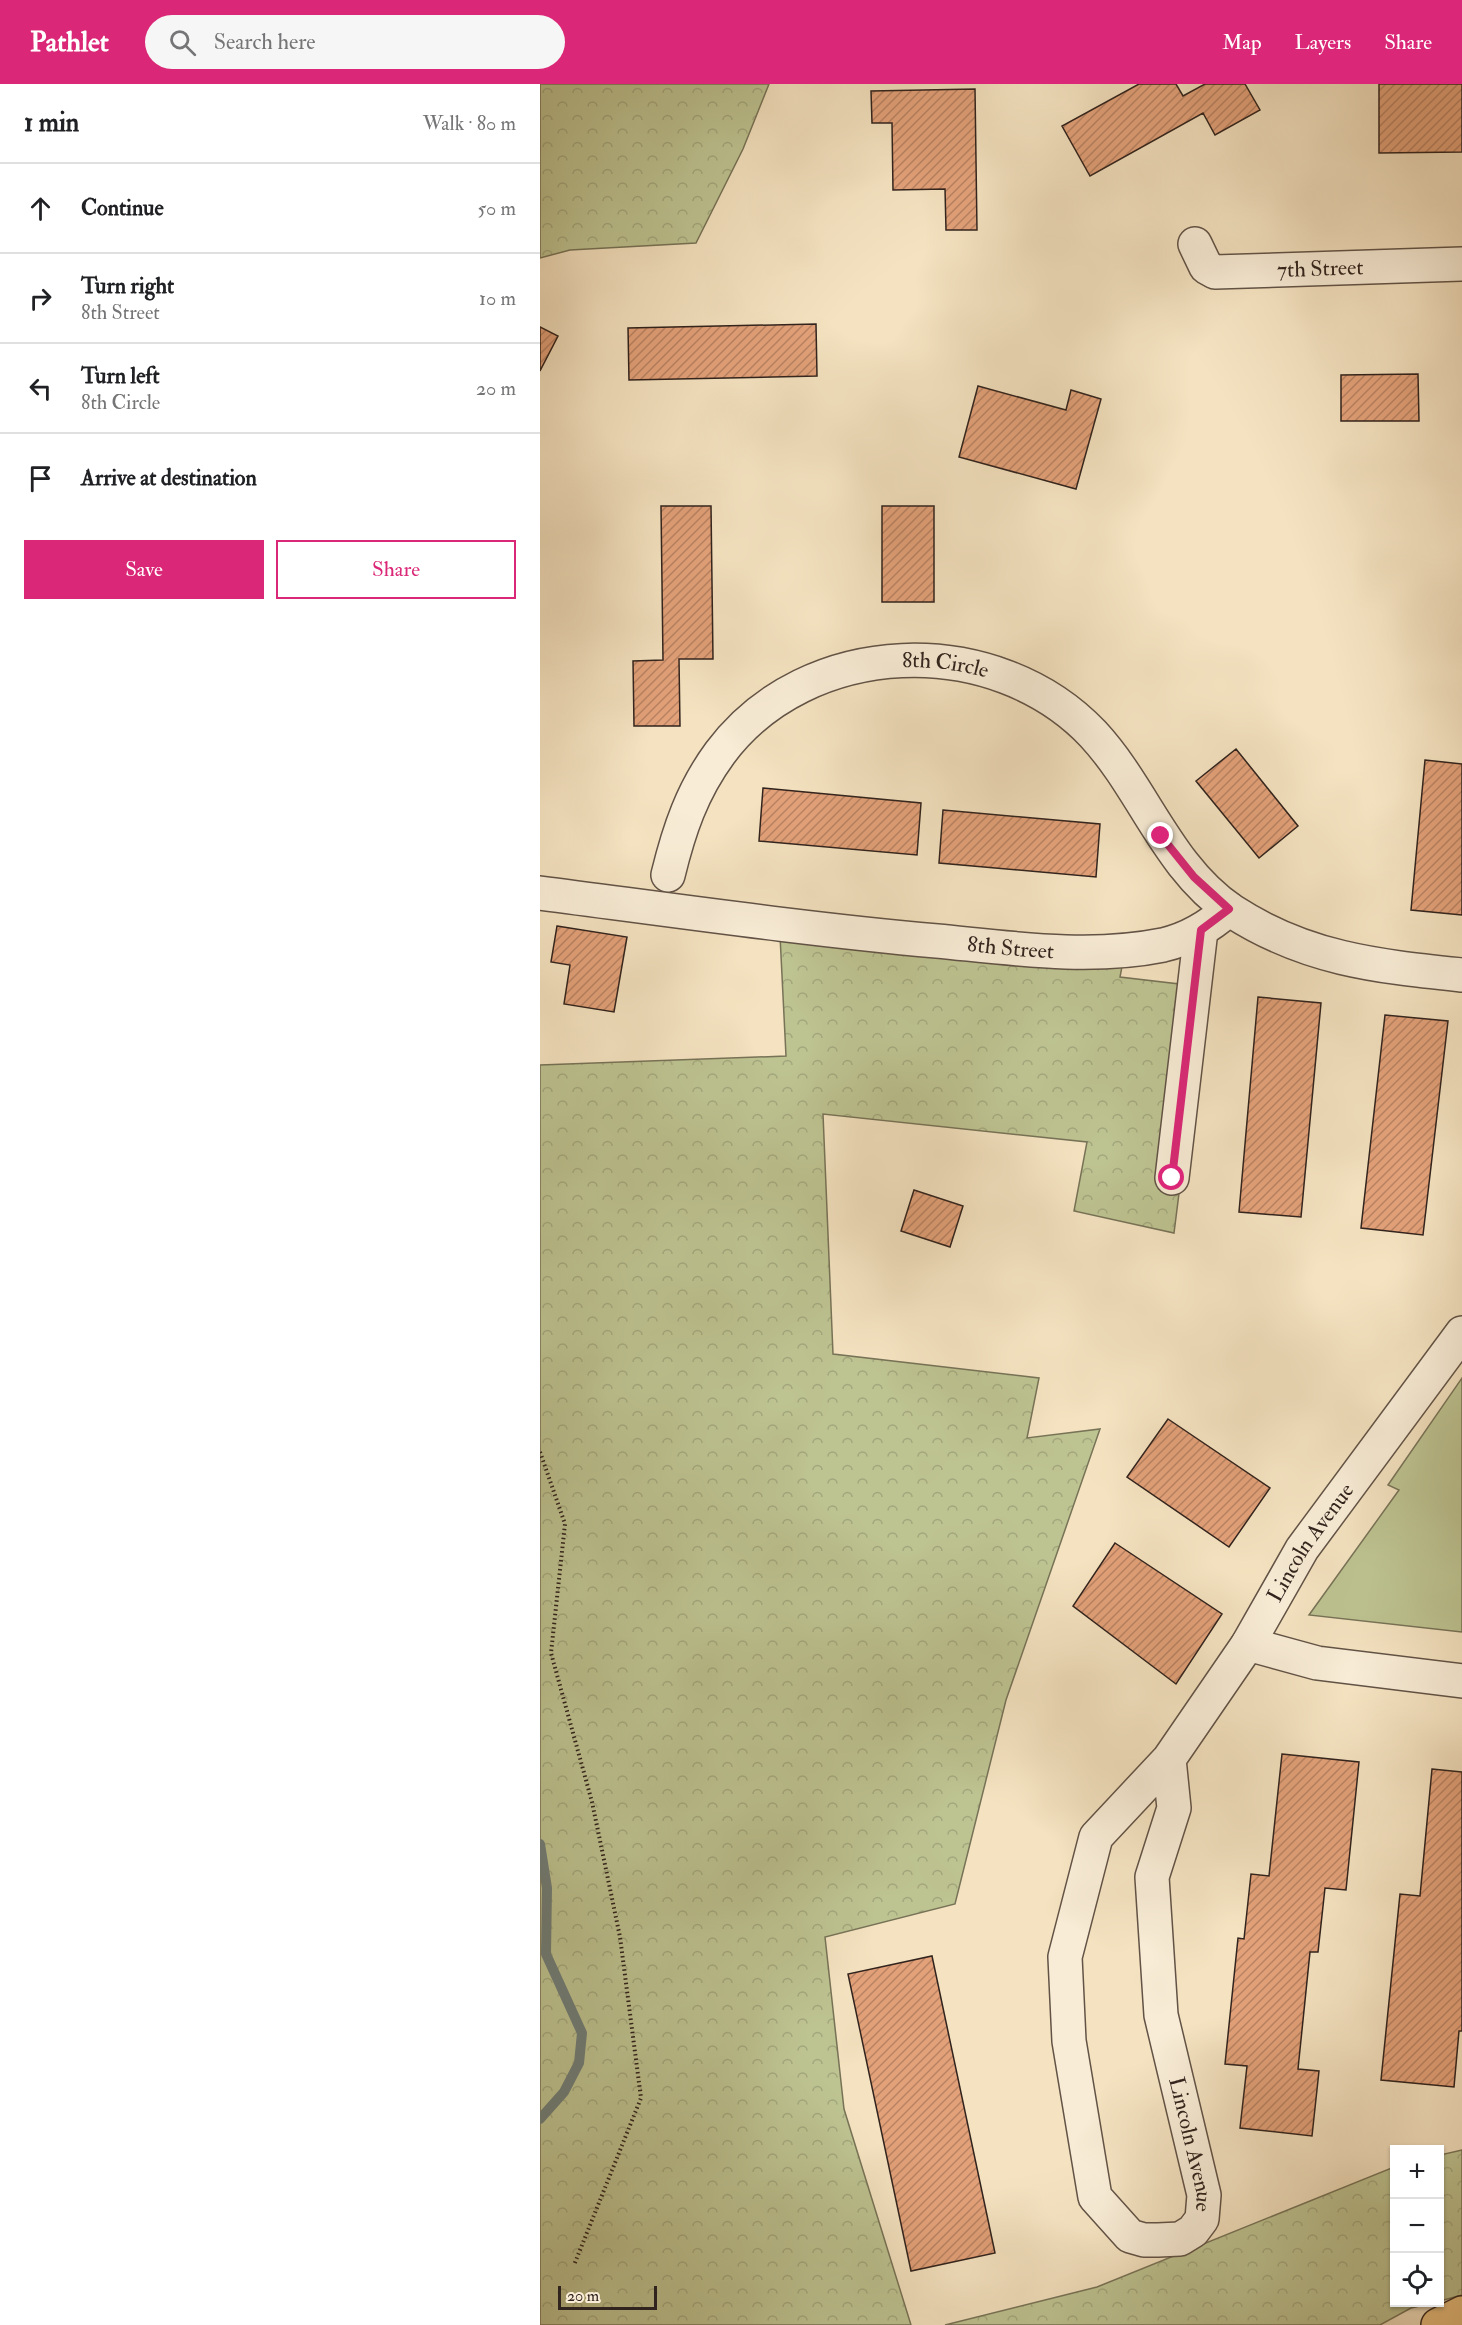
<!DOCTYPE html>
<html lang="en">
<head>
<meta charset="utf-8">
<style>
  :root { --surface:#fff; --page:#f6f6f6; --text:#202124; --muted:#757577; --line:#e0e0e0; --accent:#db2777 }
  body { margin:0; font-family:"IM FELL Double Pica",serif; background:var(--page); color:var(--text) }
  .controls { position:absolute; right:18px; bottom:18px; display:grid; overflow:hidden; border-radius:0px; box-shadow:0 2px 4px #0004 }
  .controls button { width:54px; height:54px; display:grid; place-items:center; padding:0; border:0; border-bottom:2px solid var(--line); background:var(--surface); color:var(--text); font:30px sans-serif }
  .scale { position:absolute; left:18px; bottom:15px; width:99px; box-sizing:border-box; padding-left:6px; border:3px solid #31231d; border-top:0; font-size:16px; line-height:21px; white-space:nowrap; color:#31231d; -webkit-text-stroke:4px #f8ecd6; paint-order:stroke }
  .stop { position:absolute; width:18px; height:18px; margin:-14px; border:4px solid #db2777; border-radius:50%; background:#fff }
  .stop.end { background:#db2777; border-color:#fff; box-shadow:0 2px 6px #0008 }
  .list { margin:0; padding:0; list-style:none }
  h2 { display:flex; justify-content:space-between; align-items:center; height:78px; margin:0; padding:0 24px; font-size:26px }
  h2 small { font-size:20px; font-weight:400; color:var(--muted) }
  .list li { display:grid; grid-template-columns:39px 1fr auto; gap:18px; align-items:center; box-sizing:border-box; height:90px; padding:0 24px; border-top:2px solid var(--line) }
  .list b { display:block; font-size:22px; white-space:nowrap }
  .list p { margin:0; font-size:20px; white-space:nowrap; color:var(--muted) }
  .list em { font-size:20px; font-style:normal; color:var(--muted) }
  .actions { display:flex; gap:12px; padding:18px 24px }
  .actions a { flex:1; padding:14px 0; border:2px solid var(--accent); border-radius:0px; text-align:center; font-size:21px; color:var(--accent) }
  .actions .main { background:var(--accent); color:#fff }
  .icon { flex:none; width:33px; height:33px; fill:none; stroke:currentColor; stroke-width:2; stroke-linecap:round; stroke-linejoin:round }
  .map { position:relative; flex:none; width:922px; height:2241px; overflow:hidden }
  header { display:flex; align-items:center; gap:36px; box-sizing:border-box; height:84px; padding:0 30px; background:var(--accent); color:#fff }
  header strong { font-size:28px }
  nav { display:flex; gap:33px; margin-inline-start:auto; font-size:21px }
  .search { width:420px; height:54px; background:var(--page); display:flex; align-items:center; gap:15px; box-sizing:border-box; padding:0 21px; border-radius:33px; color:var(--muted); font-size:22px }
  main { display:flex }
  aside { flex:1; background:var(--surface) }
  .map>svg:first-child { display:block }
</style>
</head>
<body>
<header>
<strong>Pathlet</strong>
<div class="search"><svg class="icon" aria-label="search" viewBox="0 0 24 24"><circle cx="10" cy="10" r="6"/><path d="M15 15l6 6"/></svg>Search here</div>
<nav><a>Map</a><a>Layers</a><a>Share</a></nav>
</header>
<main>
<aside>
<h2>1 min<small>Walk · 80 m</small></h2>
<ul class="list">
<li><svg class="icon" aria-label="ahead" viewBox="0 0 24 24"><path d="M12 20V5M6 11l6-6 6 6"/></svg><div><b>Continue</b></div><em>50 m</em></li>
<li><svg class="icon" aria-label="right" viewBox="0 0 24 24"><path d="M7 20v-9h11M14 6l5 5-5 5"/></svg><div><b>Turn right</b><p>8th Street</p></div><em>10 m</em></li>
<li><svg class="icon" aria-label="left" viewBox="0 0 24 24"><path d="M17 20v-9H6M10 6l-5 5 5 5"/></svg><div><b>Turn left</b><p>8th Circle</p></div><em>20 m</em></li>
<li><svg class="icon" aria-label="arrive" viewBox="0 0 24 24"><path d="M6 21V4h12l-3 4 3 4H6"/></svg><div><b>Arrive at destination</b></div></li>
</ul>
<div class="actions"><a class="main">Save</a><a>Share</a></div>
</aside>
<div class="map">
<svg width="922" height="2241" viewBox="0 0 922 2241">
  <defs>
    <pattern id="forest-crowns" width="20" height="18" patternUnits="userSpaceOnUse" patternTransform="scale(1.5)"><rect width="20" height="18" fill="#bdc391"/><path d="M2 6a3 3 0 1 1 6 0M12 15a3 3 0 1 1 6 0" fill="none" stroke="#a3a77d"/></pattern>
    <pattern id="building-hatch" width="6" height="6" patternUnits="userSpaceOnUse" patternTransform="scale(1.5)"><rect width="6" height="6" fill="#e3a179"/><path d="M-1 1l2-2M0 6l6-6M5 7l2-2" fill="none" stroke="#b98363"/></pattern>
  </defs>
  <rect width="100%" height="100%" fill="#f4e2c0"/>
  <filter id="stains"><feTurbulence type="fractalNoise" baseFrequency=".00333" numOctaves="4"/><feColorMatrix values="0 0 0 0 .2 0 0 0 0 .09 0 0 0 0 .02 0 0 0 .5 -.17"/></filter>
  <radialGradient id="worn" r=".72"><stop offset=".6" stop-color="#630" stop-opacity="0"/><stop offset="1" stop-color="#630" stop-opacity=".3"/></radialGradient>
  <path fill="url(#forest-crowns)" stroke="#777357" stroke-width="1.5" d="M0,0h229l-26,65 -47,94 -126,7 -30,8z
    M239,831l345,41 -4,21 85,10 -31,246 -100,-22 13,-69 -264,-28 10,240 206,24 -12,60 73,-9 -94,271 -51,204 -130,33 19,172 67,216h-371v-1260l246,-9z
    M922,2066v145l-22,6v-146z
    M854,2083v135l38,1 -21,5 -31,17h-435l152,-38z"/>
  <path fill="#bdc391" stroke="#777357" stroke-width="1.5" d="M922,1294v254l-153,-17 90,-125 -11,-5z"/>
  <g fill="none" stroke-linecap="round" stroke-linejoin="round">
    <path stroke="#717f79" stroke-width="10" d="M0,1760l7,44 -1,66 36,79 -3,30 -15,29 -24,27"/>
  </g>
  <path fill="url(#building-hatch)" stroke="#31231d" stroke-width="1.5" d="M599,0h37l7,12 22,-12h40l15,26 -45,25 -12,-22 -113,63 -28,-50z
    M839,0h83v68l-83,1z
    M435,5l2,141h-31l-1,-41 -52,1 -1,-67h-20l-1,-32z
    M276,240l1,52 -188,4 -1,-52z
    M0,243l18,9 -18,35z
    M878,290l1,47h-78v-46z
    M438,302l88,24 5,-20 30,9 -25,90 -117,-32z
    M121,422h50l2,153h-34l1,67h-46l-1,-65 30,-1z
    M342,422h52v96h-52z
    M696,665l62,77 -39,32 -63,-77z
    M885,676l37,4v151l-51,-5z
    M223,704l158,15 -4,52 -158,-14z
    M403,726l157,14 -4,53 -157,-14z
    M17,842l70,11 -13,75 -50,-8 6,-39 -19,-3z
    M718,913l63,6 -20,214 -62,-5z
    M845,931l63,6 -25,214 -62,-7z
    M374,1106l49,16 -13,41 -49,-16z
    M628,1335l102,69 -41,59 -102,-70z
    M575,1459l107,71 -46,70 -103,-78z
    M742,1670l77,8 -13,128 -21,-2 -7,64h-8l-12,117 21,2 -7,65 -72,-8 7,-62 -22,-2 13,-126 6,1 7,-65 18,2z
    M892,1685l30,3v259h-3l-5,56 -73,-7 19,-186 20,2z
    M392,1872l63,297 -84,18 -63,-297z"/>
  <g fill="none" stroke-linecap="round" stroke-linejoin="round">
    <defs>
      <g id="minor">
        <path id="s1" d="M655,160l11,23 9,5 247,-8"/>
        <path id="s2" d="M128,791c11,-45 24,-84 52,-122 87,-117 274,-123 373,-19 51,55 74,133 139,177 74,48 144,55 230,64"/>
        <path id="s3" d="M0,809c132,17 264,36 397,48 73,7 152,19 226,4 26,-6 47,-19 66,-36"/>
        <path d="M632,1094l29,-248"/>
        <path d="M708,1560l69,19 145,18"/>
        <path id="s4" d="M629,1675l5,49 -22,69 9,138 43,180 -2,24 -9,12 -13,8 -22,1h-14l-14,-4 -35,-39 -26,-156 -4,-84 31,-120 73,-78 79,-115 54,-95 160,-216"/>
      </g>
      <path id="highway" d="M898,2241l24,-12"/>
    </defs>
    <use href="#minor" stroke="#625346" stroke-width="36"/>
    <use href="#highway" stroke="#31231d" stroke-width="36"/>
    <path stroke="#31231d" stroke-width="4" stroke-dasharray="1.5 3" stroke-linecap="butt" d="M0,1368l25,72 -14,129 41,149 28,135 21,161 -67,167"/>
    <use href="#minor" stroke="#f8ecd6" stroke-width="33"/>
    <use href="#highway" stroke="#eac180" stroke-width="33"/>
  </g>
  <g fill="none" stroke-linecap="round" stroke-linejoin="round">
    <path stroke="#db2777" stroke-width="8" d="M621,752l33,41 35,32 -28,21 -29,248"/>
  </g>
  <g text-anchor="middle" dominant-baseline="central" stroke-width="4.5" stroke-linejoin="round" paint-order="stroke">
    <g font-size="22" fill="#31231d" stroke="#f8ecd6">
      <text stroke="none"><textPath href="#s1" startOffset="141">7th Street</textPath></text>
      <text stroke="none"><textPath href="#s2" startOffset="388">8th Circle</textPath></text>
      <text stroke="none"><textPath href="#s3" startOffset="474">8th Street</textPath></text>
      <text stroke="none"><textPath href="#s4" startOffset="1334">Lincoln Avenue</textPath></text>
      <text stroke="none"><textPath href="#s4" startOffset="393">Lincoln Avenue</textPath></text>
    </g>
  </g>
  <rect width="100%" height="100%" filter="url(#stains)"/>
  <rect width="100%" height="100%" fill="url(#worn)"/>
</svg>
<div class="controls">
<button>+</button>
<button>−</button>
<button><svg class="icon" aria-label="locate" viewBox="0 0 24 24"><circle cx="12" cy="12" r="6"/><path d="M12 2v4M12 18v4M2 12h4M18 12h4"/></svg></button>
</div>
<div class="scale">20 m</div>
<div class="stop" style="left:632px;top:1094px"></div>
<div class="stop end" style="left:621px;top:752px"></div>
</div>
</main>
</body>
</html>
